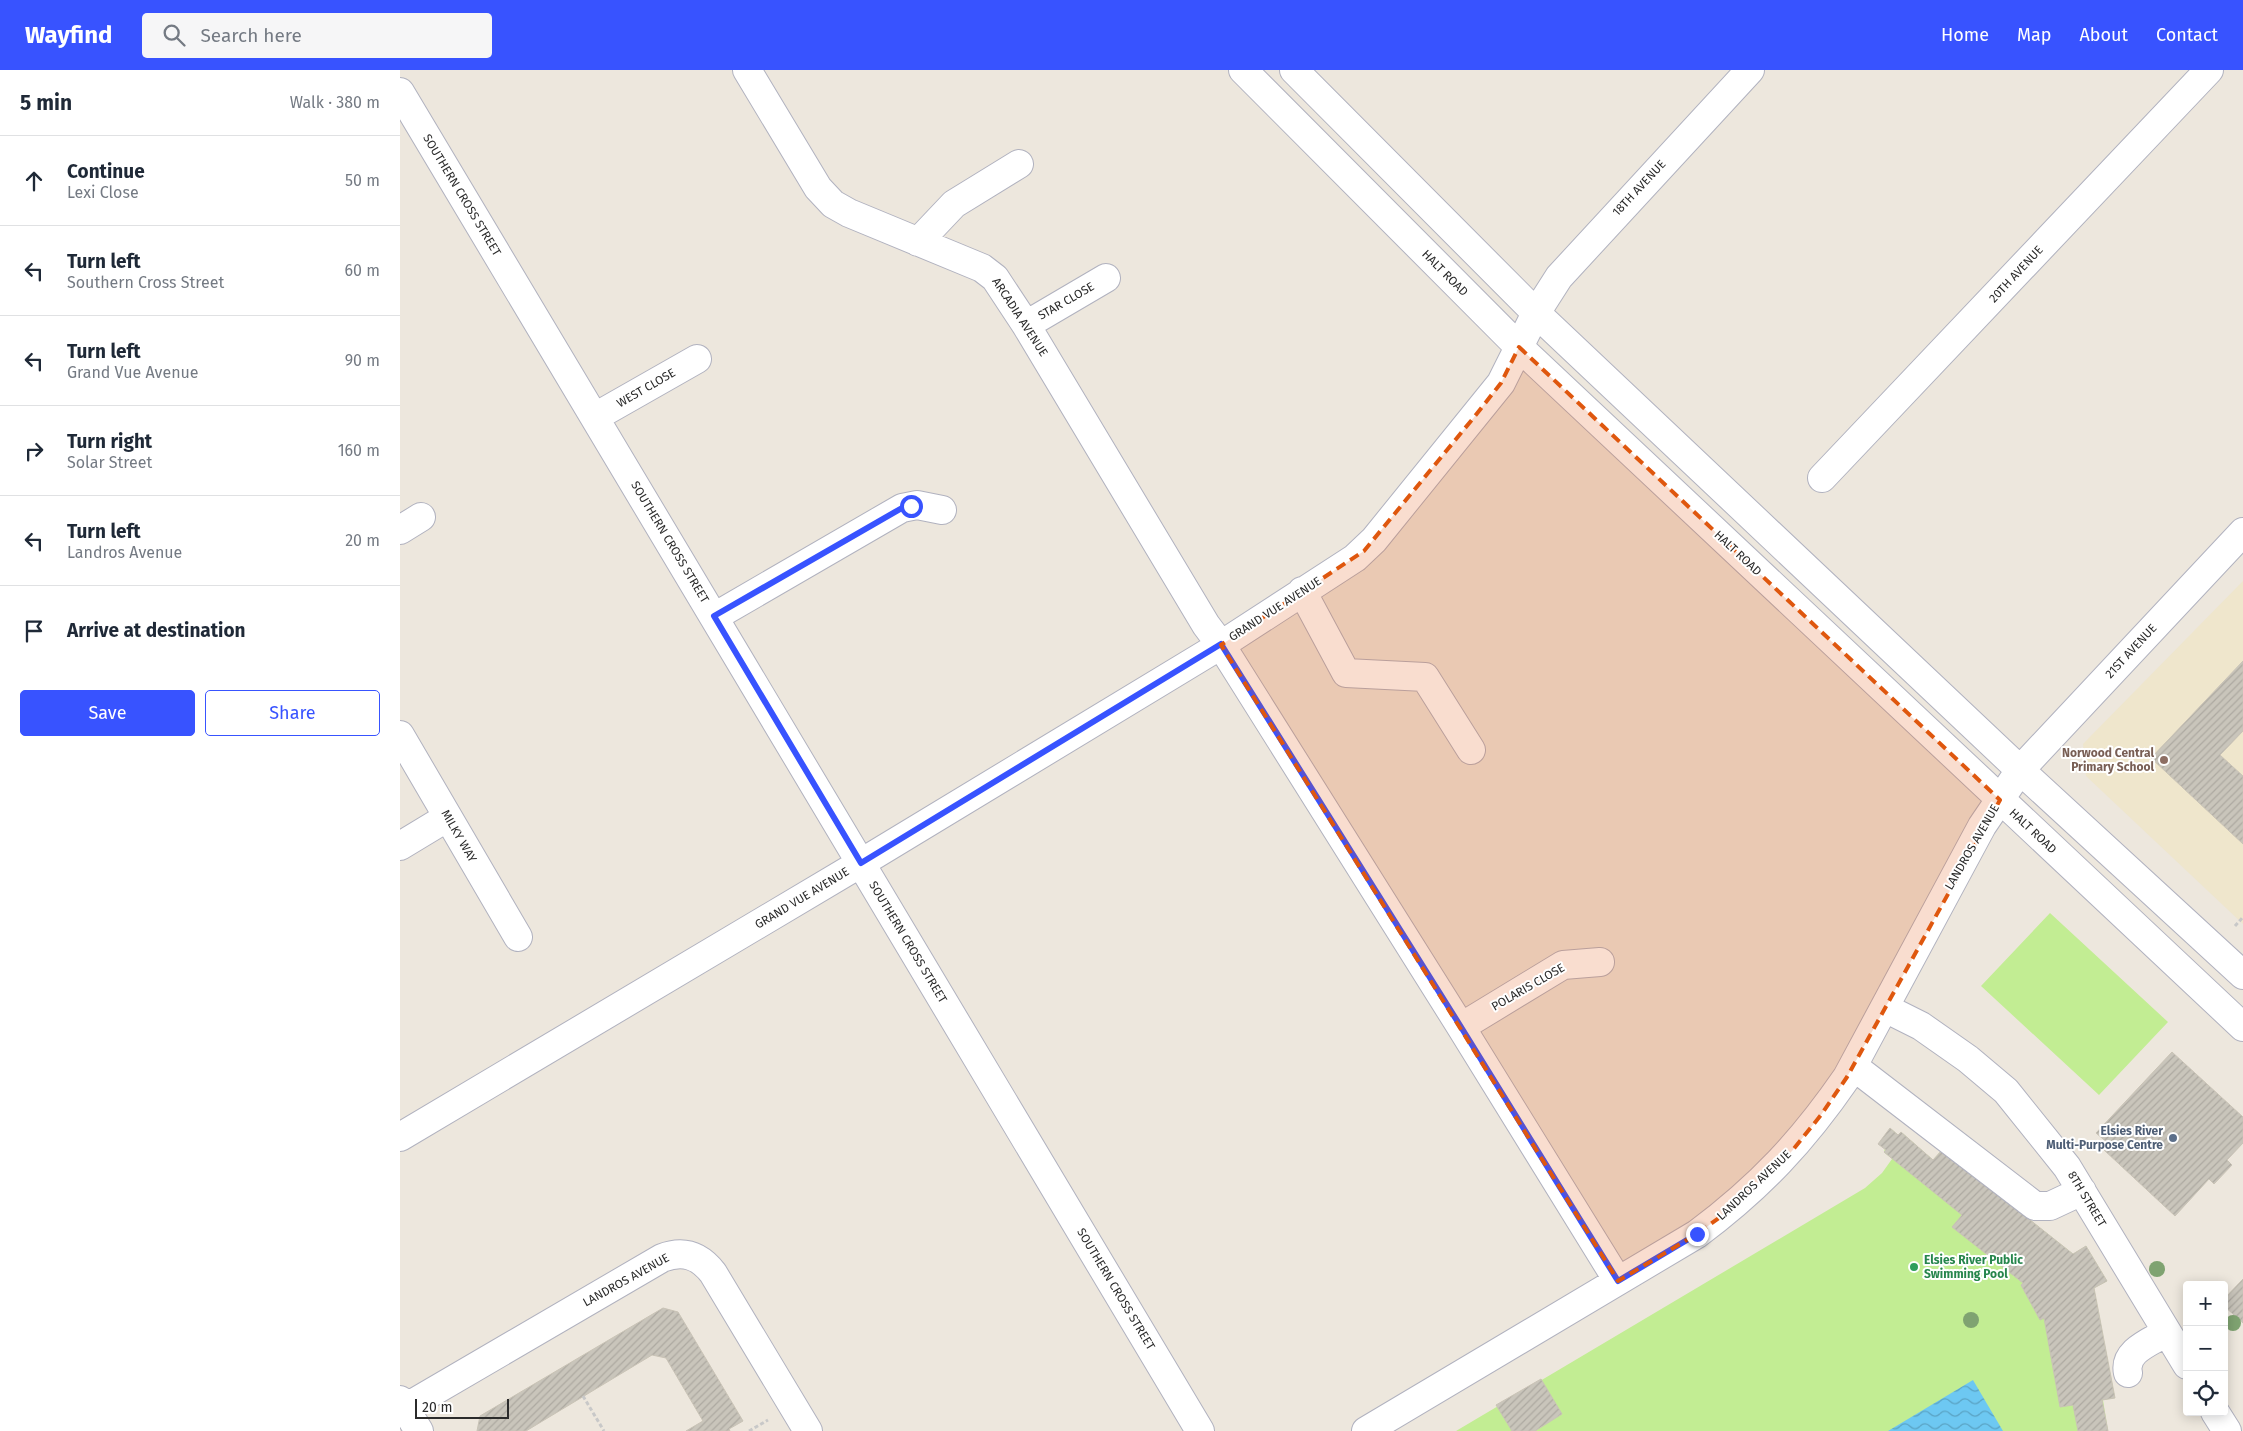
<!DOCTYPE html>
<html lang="en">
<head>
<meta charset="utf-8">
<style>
  :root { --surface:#fff; --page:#f6f6f7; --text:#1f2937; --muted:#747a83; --line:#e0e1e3; --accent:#3853ff }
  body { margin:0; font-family:"Fira Sans",sans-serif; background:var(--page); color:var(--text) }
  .controls { position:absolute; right:15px; bottom:15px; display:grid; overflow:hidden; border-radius:5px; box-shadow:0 2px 12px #0003 }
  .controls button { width:45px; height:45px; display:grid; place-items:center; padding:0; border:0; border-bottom:1px solid var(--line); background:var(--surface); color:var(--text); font:25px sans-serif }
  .scale { position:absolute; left:15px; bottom:12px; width:94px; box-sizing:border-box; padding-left:5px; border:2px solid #2b2b2b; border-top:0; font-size:14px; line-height:18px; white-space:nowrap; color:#2b2b2b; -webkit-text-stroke:4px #fff; paint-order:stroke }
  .stop { position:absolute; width:15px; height:15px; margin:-11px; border:4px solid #3853ff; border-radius:50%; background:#fff }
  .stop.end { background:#3853ff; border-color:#fff; box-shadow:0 1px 5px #0008 }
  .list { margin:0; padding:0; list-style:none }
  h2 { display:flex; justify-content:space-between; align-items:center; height:65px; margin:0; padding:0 20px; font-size:21px }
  h2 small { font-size:16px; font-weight:400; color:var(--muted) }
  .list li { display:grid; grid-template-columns:32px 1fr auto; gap:15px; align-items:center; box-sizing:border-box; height:90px; padding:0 20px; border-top:1px solid var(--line) }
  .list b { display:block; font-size:19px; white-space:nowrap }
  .list p { margin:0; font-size:16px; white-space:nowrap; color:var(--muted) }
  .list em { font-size:16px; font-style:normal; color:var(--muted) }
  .actions { display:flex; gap:10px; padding:15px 20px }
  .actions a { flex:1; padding:11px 0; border:1px solid var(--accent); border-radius:5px; text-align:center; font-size:18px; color:var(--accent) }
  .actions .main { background:var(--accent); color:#fff }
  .icon { flex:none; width:28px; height:28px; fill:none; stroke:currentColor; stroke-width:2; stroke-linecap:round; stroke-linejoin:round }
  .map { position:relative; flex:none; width:1843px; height:1361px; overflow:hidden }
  header { display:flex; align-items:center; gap:30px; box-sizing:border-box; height:70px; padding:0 25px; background:var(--accent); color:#fff }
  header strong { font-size:24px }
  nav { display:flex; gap:28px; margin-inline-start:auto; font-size:18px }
  .search { width:350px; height:45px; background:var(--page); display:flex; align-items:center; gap:12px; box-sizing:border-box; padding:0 18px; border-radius:5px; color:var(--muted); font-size:19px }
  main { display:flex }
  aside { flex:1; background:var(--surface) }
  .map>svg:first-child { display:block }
</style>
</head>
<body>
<header>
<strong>Wayfind</strong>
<div class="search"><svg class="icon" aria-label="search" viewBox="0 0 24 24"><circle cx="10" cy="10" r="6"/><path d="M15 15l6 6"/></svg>Search here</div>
<nav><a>Home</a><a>Map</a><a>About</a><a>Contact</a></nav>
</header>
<main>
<aside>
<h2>5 min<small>Walk · 380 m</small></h2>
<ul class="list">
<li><svg class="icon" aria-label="ahead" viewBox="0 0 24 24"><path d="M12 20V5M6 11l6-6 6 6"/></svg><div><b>Continue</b><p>Lexi Close</p></div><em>50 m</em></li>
<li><svg class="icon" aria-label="left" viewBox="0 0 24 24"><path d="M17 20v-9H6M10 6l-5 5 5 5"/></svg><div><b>Turn left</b><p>Southern Cross Street</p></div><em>60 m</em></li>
<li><svg class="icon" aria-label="left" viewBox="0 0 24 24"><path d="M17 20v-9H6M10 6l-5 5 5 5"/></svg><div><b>Turn left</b><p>Grand Vue Avenue</p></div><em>90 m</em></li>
<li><svg class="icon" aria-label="right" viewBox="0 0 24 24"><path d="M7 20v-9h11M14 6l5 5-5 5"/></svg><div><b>Turn right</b><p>Solar Street</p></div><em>160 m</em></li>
<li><svg class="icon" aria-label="left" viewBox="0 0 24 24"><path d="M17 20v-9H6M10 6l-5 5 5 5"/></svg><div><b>Turn left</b><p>Landros Avenue</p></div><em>20 m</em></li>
<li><svg class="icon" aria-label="arrive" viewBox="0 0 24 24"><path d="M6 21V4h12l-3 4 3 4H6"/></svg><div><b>Arrive at destination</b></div></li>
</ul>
<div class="actions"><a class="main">Save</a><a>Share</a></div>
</aside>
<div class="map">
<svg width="1843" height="1361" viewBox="0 0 1843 1361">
  <defs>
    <pattern id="water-waves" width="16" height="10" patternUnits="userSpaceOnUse" patternTransform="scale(1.25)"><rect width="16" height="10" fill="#6dc8f2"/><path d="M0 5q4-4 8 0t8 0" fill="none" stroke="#5aa3c4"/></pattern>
    <pattern id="building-hatch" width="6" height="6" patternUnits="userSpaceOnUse" patternTransform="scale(1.25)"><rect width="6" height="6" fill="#c9c5bb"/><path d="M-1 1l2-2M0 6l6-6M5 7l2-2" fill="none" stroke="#ada9a1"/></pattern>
  </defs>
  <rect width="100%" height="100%" fill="#ede7dd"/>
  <path fill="#efe6cc" d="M1843,511v343l-157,-148 -3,-32z"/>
  <path fill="#c2ed93" d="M1650,843l118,109 -69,73 -118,-109z
    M1490,1058l8,7 3,-3 32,28 9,-10 131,104 13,-8 21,35 -13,7 21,110 -12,2 5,31h-652l409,-243 17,-15 10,-14 -8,-7z"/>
  <path fill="url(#water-waves)" d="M1573,1310l30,51h-115z"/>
  <path fill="url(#building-hatch)" stroke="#c9c3b6" d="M1843,591v70l-23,24 23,21v68l-92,-86z
    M1772,982l71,65v26l-16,17 5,5 -18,19 -5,-5 -34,37 -71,-66 5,-6 -13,-11z
    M1490,1058l8,7 3,-3 32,28 9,-10 131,104 13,-8 21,35 -13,7 21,110 -13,2 6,31h-30l-5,-26 -13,2 -16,-89 -4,2 -19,-35 2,-2 -71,-56 10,-12 -78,-63 2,-2 -8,-6z
    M1843,1209v44l-19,-17v-7z
    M263,1238l15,4 65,109 -14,8 1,2h-44l17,-10 -37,-63 -14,-3 -126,76h-49l3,-15z
    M1141,1309l21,35 -27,17h-23l-16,-26z"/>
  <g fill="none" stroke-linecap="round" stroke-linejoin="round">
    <defs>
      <path id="minor" d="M347,0l71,118 15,16 16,9 133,55 13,10 31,47 180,300 15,20 240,382 157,254
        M843,0l276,277 724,680
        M894,0l242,243 484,457 223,205
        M0,22l800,1339
        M518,172l36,-38 65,-40
        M626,255l80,-47
        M195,347l102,-58
        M1422,408l387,-408
        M0,460l21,-13
        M902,521l44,82 79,4 46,73
        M314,547l188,-109 15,-3 25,5
        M0,665l118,202
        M0,776l48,-29
        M1485,938l36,18 47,33 38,32 61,76 120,198
        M1061,957l102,-62 37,-3
        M1453,996l182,140h15l32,-15
        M0,1067l461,-274 360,-218 134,-87 19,-18 127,-157 35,-70 23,-36 191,-207
        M1728,1303c-5,-22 23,-31 39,-41
        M0,1330l19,31
        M5,1338l257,-150c21,-8 37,-3 51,15l95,158
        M1815,1342l12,19
        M966,1361l331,-197c63,-47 106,-93 150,-157l135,-251 38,-56 223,-238"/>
    </defs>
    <use href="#minor" stroke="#b1b2bf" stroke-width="30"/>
    <path stroke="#c8c8c8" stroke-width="3" stroke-dasharray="4 2.5" stroke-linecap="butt" d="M1835,856l8,-9
      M183,1326l21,35
      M349,1361l19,-11"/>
    <use href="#minor" stroke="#fff" stroke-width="28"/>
  </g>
  <g fill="#7fa371">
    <circle cx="1757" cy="1199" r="8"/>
    <circle cx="1571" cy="1250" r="8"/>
    <circle cx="1833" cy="1253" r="8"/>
  </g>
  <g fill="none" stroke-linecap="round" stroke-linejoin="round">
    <path stroke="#3853ff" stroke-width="6" d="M511,436l-9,2 -188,108 147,247 360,-219 240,383 157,254 79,-47"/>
  </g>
  <path fill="#df570e" fill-opacity="0.2" stroke="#df570e" stroke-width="4" stroke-dasharray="10 6" stroke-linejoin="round" d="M1119,277l481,453 -153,277 -26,38 -29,36 -61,58 -34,25 -79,47 -397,-636 143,-94 111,-135 26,-33z"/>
  <circle fill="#8d6e63" stroke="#fff" stroke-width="2" cx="1764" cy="690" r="5"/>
  <circle fill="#5c6f8a" stroke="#fff" stroke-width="2" cx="1773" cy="1068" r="5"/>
  <circle fill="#2e9e5b" stroke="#fff" stroke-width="2" cx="1514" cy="1197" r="5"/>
  <g text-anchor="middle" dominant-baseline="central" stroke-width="4" stroke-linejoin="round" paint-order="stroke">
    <g font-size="12" fill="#2b2b2b" stroke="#fff">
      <text transform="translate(1239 118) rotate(-47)">18TH AVENUE</text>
      <text transform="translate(62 125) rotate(59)">SOUTHERN CROSS STREET</text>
      <text transform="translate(1045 203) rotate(45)">HALT ROAD</text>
      <text transform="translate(1616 204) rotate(-47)">20TH AVENUE</text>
      <text transform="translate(666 231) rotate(-30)">STAR CLOSE</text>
      <text transform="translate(620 247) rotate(57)">ARCADIA AVENUE</text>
      <text transform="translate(246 318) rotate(-30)">WEST CLOSE</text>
      <text transform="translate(270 472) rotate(59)">SOUTHERN CROSS STREET</text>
      <text transform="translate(1338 483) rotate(43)">HALT ROAD</text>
      <text transform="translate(875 539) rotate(-33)">GRAND VUE AVENUE</text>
      <text transform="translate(1731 581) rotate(-47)">21ST AVENUE</text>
      <text transform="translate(1633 761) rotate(43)">HALT ROAD</text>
      <text transform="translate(59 766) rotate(60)">MILKY WAY</text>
      <text transform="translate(1572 777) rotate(-60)">LANDROS AVENUE</text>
      <text transform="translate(402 828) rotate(-31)">GRAND VUE AVENUE</text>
      <text transform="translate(508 872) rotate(59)">SOUTHERN CROSS STREET</text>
      <text transform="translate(1128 917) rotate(-30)">POLARIS CLOSE</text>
      <text transform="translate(1354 1115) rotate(-43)">LANDROS AVENUE</text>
      <text transform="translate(1687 1129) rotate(59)">8TH STREET</text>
      <text transform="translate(226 1210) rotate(-29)">LANDROS AVENUE</text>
      <text transform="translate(716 1219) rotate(59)">SOUTHERN CROSS STREET</text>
    </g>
    <g font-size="12" font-weight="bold" fill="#785e54" stroke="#fff" text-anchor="end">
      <text x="1754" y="683">Norwood Central<tspan x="1754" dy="14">Primary School</tspan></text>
    </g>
    <g font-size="12" font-weight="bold" fill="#4e5e75" stroke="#fff" text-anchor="end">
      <text x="1763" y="1061">Elsies River<tspan x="1763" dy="14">Multi-Purpose Centre</tspan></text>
    </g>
    <g font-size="12" font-weight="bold" fill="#27864d" stroke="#fff" text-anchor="start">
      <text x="1524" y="1190">Elsies River Public<tspan x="1524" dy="14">Swimming Pool</tspan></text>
    </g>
  </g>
</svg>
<div class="controls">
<button>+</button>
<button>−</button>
<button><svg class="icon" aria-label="locate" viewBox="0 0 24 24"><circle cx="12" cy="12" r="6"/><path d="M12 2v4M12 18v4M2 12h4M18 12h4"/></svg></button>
</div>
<div class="scale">20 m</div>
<div class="stop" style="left:511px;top:436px"></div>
<div class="stop end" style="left:1297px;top:1164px"></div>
</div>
</main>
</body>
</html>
